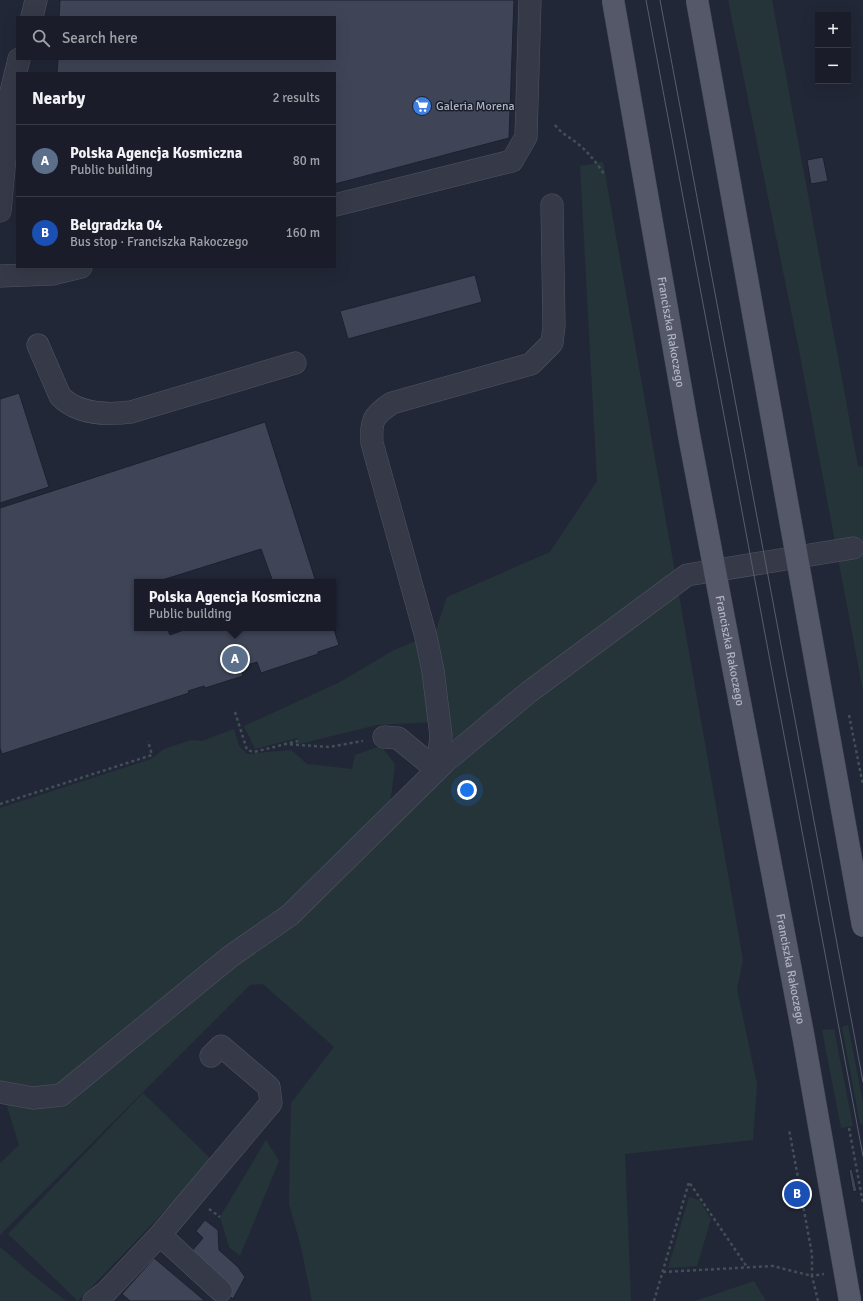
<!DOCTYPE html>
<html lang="en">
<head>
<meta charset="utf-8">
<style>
  :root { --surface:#1a1d29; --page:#272a35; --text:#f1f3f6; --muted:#9fa2a8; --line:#383b46; --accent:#8a9df0 }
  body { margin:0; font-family:Signika,sans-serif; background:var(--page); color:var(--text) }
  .controls { position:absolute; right:12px; top:12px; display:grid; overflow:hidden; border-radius:0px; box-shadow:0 4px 16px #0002 }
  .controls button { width:36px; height:36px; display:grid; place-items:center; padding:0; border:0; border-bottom:1px solid var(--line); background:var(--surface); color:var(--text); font:20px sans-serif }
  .you { position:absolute; left:467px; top:790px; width:14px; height:14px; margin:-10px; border:3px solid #fff; border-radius:50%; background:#1a73e8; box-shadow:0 0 0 6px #1a73e833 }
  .badge { display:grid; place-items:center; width:26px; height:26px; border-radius:50%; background:var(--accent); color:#fff; font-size:13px; font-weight:700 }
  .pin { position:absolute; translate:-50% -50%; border:2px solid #fff; box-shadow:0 1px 4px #0006 }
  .popup { position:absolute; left:134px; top:579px; width:202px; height:52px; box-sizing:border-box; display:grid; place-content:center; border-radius:0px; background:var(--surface); filter:drop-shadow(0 1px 3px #0005); font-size:13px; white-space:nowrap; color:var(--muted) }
  .popup b { font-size:15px; color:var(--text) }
  .popup::after { content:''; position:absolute; left:50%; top:100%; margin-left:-8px; border:8px solid transparent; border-top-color:var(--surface) }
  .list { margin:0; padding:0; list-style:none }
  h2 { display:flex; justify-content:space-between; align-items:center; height:52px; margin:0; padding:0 16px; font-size:17px }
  h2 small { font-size:13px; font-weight:400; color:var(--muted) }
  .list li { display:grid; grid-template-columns:26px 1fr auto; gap:12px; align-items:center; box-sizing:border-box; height:72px; padding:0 16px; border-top:1px solid var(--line) }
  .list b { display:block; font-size:15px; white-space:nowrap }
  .list p { margin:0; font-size:13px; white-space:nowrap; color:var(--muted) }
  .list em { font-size:13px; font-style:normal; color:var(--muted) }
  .icon { flex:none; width:22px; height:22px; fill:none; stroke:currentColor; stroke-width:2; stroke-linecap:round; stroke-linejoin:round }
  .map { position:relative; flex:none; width:863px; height:1301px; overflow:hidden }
  .search { position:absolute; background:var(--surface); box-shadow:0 4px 16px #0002; left:16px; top:16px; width:320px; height:44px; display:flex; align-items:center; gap:10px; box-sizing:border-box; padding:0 14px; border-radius:0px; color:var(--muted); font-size:15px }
  .panel { position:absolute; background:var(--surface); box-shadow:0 4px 16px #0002; left:16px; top:72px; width:320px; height:196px; border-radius:0px }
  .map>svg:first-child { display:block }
</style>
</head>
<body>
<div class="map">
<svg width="863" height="1301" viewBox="0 0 863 1301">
  <rect width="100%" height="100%" fill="#222737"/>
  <path fill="#253439" d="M728,0h44l86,466 5,1v224l-65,-346z
    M603,162l140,798 -6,29 20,95 -4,56 -128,14 6,147h-319l-11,-54 -12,-43 2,-101 43,-56 -71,-63 -13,1 -250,250v-72l19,-18 -13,-42 57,1 119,-99 128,-94 69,-70 69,-66 3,-54 -74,4 -78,19 -2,-6 -42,11 -11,-23 96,-44 54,-32 41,-17 12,-36 103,-45 47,-71 -17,-315z
    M234,729l5,17 8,8 44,-4 16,14 45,5 3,-14 26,-9 14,18 -5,41 -110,112 -227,173 -53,-6v-276l151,-49 13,-10 27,-9 11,1z
    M848,1025l15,78v21h-3l-18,-97z
    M834,1029l19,97 -12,2 -19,-98z
    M143,1093l70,68 -135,140 -70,-67z
    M266,1140l13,21 -39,95 -11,-9 -9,-30z
    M689,1197l10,3 12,19 -14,47 -29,2z
    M0,1247l34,29 32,25h-66z
    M754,1281l12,20h-71z"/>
  <path fill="#3f4557" stroke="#1d212e" d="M60,0h454l-5,138 -174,46v-111h-278l1,-14h277v-42h-276z
    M823,157l5,24 -17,3 -4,-24z
    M475,275l7,27 -134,37 -8,-28z
    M19,393l30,94 -49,16v-104z
    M265,422l51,160h-43l-12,-33 -105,33h-19v46h30l3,7 19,-7h144v-1l6,18 -21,7v2l-57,19 -4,-11 -16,5 2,9 -38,12 -1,-2 -16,5 1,2 -187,61 -2,-6v-240z
    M852,1169l5,22 -4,1 -4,-22z
    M205,1220l13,10 1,20 19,17 7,10 -12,22 -6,-6 5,-5 -41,-36 12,-14 -7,-7z
    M154,1258l51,43h-75l-8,-7z"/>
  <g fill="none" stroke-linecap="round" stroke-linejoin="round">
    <defs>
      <path id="minor" d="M32,17l4,-17
        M335,205l177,-44 14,-24 4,-137
        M0,211l11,-119 8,-33
        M0,276l52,-2 29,-7
        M38,345l22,51c18,19 47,19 71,16l164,-49
        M384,737l14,1 39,32 4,-34 -8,-65 -7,-34 -54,-194c-1,-22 0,-27 20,-40l139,-39 21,-21 2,-17 -2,-121
        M0,1092l33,6 28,-3 170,-139 59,-41 156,-154 83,-69 158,-117 166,-27
        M160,1235l61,56
        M94,1301l12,-9 54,-57 111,-132 -2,-16 -48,-41 -10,10"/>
      <path id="major" d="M803,1034l47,267"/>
    </defs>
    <use href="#minor" stroke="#515462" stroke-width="23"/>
    <use href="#major" stroke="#3f4351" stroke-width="23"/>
    <path stroke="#424f56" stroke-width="2.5" stroke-dasharray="3 3" stroke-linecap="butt" d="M555,125c6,8 14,12 22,18 11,9 19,19 27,31
      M235,712l12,38 7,2 44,-11
      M284,744l45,3 34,-6
      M0,804l152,-49 -4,-14
      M849,1128l14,75
      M788,1182l8,23 8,3
      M209,1209l11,8
      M663,1272l110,-6 39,10v-22l-23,-125
      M654,1301l35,-119 58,85
      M818,1301l-6,-25 12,-2"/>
    <use href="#minor" stroke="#363a48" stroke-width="22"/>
    <use href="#major" stroke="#545868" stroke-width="22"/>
    <path stroke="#585d6f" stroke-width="1" d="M646,0l217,1156
      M660,0l203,1082"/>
    <defs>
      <g id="major-bridge">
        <path id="s1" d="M613,0l76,435 114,599"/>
        <path d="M697,0l166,926"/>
      </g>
    </defs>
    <use href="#major-bridge" stroke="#3f4351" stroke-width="23" stroke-linecap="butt"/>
    <path stroke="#424f56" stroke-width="2.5" stroke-dasharray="3 3" stroke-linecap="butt" d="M849,715l14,70"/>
    <use href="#major-bridge" stroke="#545868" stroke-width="22"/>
  </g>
  <defs>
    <symbol id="supermarket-disc" viewBox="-11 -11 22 22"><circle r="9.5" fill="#3f7fe0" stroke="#1b1f2c"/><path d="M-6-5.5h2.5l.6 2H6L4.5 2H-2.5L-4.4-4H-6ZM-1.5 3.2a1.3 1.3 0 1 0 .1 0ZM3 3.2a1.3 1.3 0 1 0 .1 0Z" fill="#fff"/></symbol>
  </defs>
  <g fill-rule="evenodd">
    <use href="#supermarket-disc" x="411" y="95" width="22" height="22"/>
  </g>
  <g text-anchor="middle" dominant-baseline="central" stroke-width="3" stroke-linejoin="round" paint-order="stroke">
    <g font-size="12" fill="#b1b4c4" stroke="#1b1f2c" text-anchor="start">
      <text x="436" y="106">Galeria Morena</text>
    </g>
    <g font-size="12" fill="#b1b4c4" stroke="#1b1f2c">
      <text stroke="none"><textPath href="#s1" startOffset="337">Franciszka Rakoczego</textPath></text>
      <text stroke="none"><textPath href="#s1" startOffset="661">Franciszka Rakoczego</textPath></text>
      <text stroke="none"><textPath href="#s1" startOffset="985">Franciszka Rakoczego</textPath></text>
    </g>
  </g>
</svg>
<div class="controls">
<button>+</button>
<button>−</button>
</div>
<div class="you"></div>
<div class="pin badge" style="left:235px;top:659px;background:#5c6f8a">A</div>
<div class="popup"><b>Polska Agencja Kosmiczna</b>Public building</div>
<div class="pin badge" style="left:797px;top:1194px;background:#1a4fb4">B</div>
<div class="search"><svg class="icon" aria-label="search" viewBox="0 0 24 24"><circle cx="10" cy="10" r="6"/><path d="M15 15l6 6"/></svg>Search here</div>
<section class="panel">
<h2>Nearby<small>2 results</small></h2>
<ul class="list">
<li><span class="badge" style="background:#5c6f8a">A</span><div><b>Polska Agencja Kosmiczna</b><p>Public building</p></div><em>80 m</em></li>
<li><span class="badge" style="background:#1a4fb4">B</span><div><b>Belgradzka 04</b><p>Bus stop · Franciszka Rakoczego</p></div><em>160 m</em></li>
</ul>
</section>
</div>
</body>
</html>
